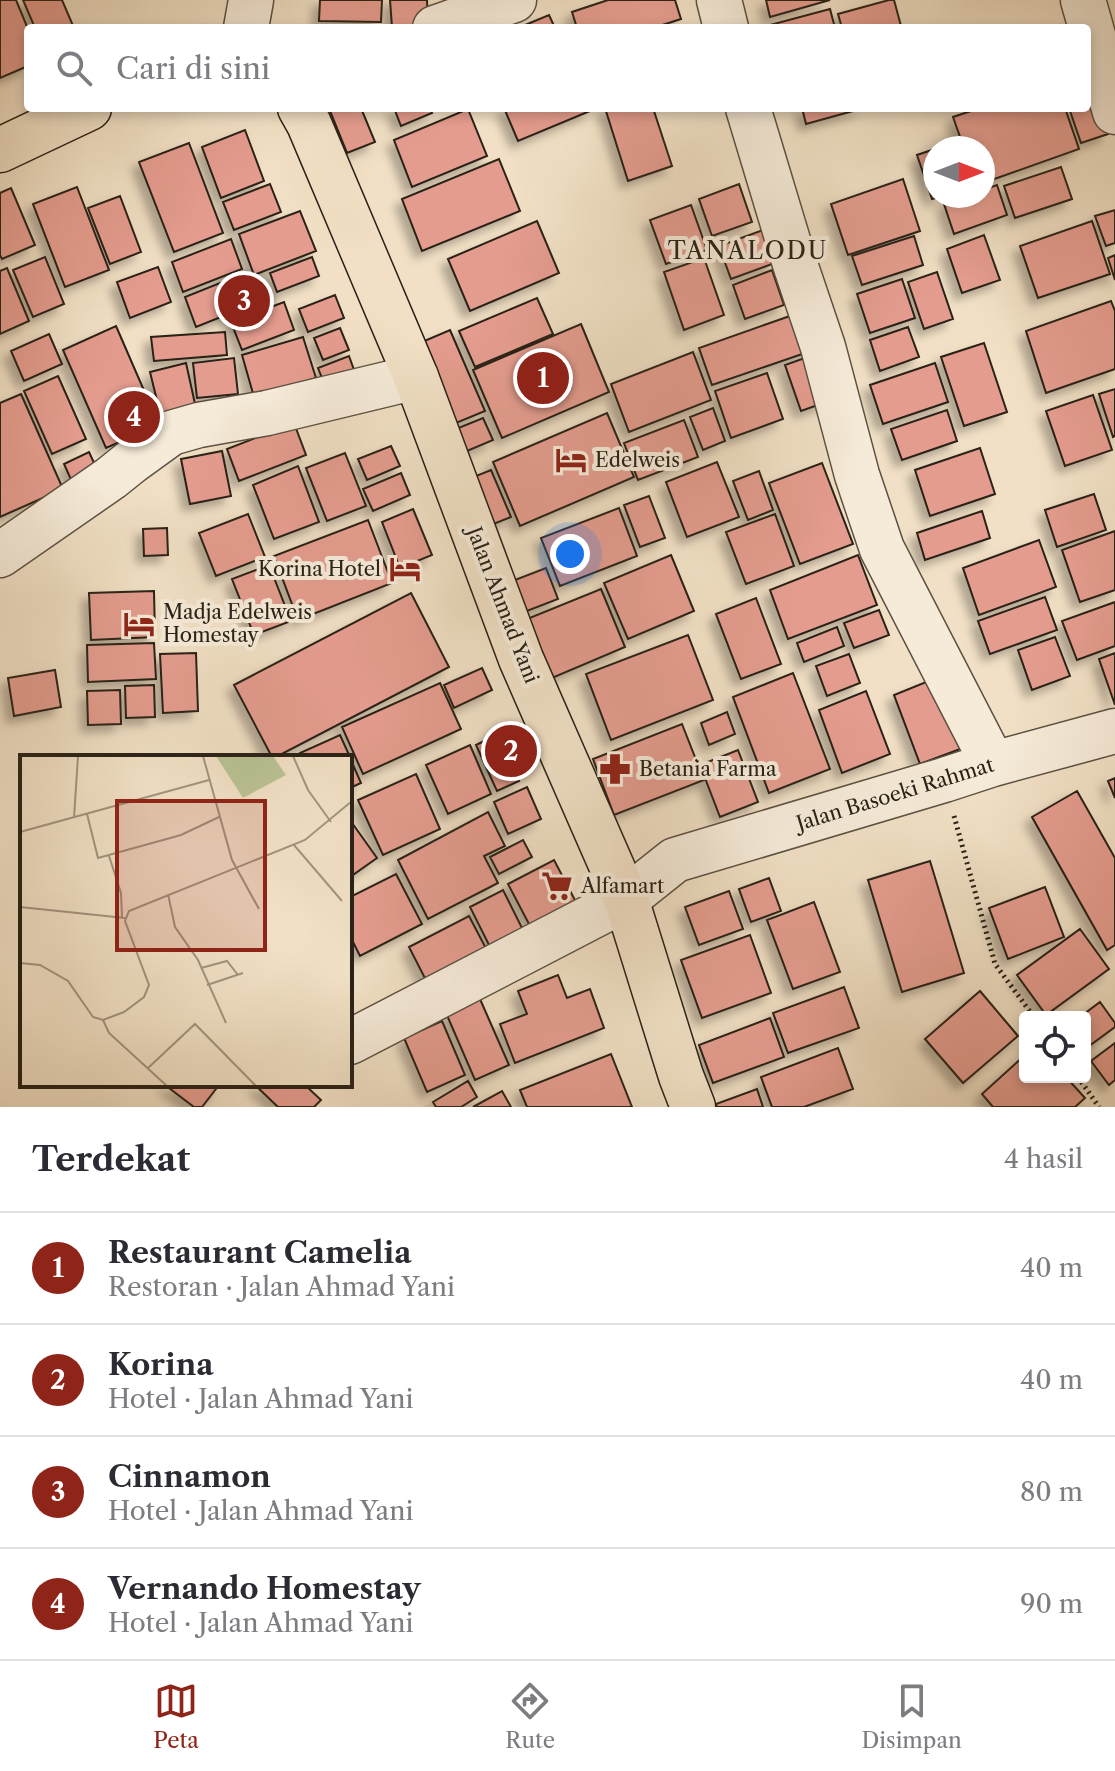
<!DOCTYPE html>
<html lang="id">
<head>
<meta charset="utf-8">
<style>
  :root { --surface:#fff; --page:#f7f7f7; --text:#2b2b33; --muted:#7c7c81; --line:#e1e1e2; --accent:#8f2418 }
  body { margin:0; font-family:"Libre Caslon Text",serif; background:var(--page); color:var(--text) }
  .controls { position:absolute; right:24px; bottom:24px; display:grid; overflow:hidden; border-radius:8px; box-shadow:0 4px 12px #0003 }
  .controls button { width:72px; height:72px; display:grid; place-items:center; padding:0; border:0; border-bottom:2px solid var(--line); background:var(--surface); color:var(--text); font:40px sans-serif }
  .compass { position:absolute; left:923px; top:136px; width:72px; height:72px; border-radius:50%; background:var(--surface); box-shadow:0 4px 12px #0003; rotate:90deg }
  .you { position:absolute; left:570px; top:554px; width:28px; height:28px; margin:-20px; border:6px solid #fff; border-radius:50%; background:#1a73e8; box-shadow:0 0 0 12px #1a73e833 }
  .badge { display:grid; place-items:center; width:52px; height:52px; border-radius:50%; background:var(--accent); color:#fff; font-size:26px; font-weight:700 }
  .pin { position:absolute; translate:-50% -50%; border:4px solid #fff; box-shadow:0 2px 8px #0006 }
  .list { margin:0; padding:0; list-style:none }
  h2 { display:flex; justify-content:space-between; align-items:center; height:104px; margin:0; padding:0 32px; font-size:34px }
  h2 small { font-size:26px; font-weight:400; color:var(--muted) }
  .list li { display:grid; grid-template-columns:52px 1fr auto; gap:24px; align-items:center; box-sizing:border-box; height:112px; padding:0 32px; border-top:2px solid var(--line) }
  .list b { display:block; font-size:30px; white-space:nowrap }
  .list p { margin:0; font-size:26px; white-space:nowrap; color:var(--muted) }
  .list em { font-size:26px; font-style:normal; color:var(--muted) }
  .icon { flex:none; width:44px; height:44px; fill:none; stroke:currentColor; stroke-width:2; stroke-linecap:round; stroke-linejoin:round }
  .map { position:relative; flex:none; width:1115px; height:1107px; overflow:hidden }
  .search { position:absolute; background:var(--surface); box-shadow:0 4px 12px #0003; left:24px; right:24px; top:24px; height:88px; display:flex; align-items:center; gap:20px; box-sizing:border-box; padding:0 28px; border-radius:8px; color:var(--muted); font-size:30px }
  .sheet { height:552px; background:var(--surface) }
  nav { display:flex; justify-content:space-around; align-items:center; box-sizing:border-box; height:112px; border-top:2px solid var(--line); background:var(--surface); font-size:22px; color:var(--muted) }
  nav a { display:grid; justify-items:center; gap:4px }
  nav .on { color:var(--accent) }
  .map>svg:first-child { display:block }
</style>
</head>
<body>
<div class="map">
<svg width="1115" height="1107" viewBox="0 0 1115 1107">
  <defs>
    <filter id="shadow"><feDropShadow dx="-7" dy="7" stdDeviation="4" flood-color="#0004"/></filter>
  </defs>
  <rect width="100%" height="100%" fill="#f1e0c5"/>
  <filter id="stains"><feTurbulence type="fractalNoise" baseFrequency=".0025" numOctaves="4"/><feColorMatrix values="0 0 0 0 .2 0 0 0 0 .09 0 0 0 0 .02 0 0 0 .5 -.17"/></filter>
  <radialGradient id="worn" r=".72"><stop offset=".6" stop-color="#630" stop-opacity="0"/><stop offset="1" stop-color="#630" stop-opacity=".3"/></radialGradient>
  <path fill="#e49c8e" stroke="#292117" stroke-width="2" filter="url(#shadow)" d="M0,0h16l12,29v37l-28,12z
    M23,0h39l12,28h-39z
    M320,0h62l-1,22 -62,-1z
    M390,0h37l1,24 -36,3z
    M608,0h67l6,19 -28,9h-76l-5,-16z
    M766,0h64l-60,17z
    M889,0h5l7,26 -9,2h-50l-4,-14z
    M830,9l5,19h-65v-3z
    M549,15l6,13h-37z
    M1089,77l19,57 -27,9 -12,-35h18v-30z
    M337,108h24l14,34 -28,11 -17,-42z
    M394,108h36l2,5 -31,13z
    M504,108h84l2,3 -72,30z
    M605,108h48l19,58 -44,15z
    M802,108h62l-58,16z
    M980,108h85l14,41 -96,34v-35h-19l-11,-31z
    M468,109l19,47 -75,31 -18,-47z
    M245,130l19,51 -43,17 -19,-51z
    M189,143l34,90 -49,19 -35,-90z
    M935,149v47h7l-10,3 -15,-44z
    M499,159l21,52 -98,40 -20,-52z
    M1061,167l11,32 -57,19 -11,-32z
    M903,179l17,52 -72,24 -17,-51z
    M270,184l11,28 -47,18 -11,-28z
    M739,184l13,38 -40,14 -13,-37z
    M997,185l10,30 -53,19 -10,-30 21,-8h18v-6z
    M77,187l32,83 -44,17 -32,-83z
    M11,188l24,57 -33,14 -2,-4v-62z
    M120,196l21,56 -31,12 -22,-56z
    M691,205l16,45 -41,14 -16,-44z
    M1115,210v33l-9,3 -11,-30z
    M300,211l16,40 -62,24 -15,-41z
    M537,221l22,52 -89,38 -22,-52z
    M1092,221l18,53 -72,24 -18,-52z
    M763,230l12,33 -44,16 -12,-33z
    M984,235l16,45 -38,13 -15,-44z
    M914,236l9,29 -61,20 -10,-29z
    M231,239l11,30 -59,23 -11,-30z
    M1115,255v25l-7,-22z
    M45,257l19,47 -31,13 -20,-47z
    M312,257l7,19 -42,16 -7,-19z
    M704,258l20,57 -40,15 -20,-58z
    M158,267l13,35 -41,16 -13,-36z
    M7,268l22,53 -29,13v-63z
    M772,270l12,35 -39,14 -12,-34z
    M937,272l16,47 -29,10 -16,-47z
    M240,275l11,30 -55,22 -11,-30z
    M902,279l13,39 -45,15 -13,-39z
    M335,295l9,23 -36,14 -9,-23z
    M537,298l16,36 -78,33 -16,-36z
    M1111,301l4,10v58l-69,24 -20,-62z
    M284,302l10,28 -52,20 -11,-28z
    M804,311l13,38 -105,36 -13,-37z
    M581,324l28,68 -107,46 -29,-68z
    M116,326l43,99 -53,23 -43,-98z
    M908,327l11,30 -39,14 -10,-31z
    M340,328l9,22 -26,10 -9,-22z
    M450,330l35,81 -29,12 -34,-81z
    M225,332l2,23 -73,6 -3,-24z
    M49,334l13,30 -38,17 -13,-30z
    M303,337l13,41 -62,19 -12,-42z
    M984,343l23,69 -43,14 -23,-69z
    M693,352l18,48 -82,32 -18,-48z
    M816,354l16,46 -31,11 -16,-46z
    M349,356l9,25 -30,12 -10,-25z
    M234,358l4,36 -41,4 -4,-35z
    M186,363l11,50 -35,8 -12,-49z
    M935,363l13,39 -65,22 -13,-39z
    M767,373l16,46 -52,19 -16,-47z
    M58,376l28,63 -34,15 -28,-63z
    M1115,389v47l-2,1 -14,-43z
    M21,394l42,95 -63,28v-114z
    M1093,395l19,55 -47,16 -19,-55z
    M713,408l12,33 -22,9 -13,-33z
    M947,410l10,31 -55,19 -11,-31z
    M607,413l27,64 -114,49 -27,-64z
    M483,418l10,22 -33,14 -9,-23z
    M684,420l14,37 -60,23 -14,-37z
    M294,423l12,32 -67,26 -12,-32z
    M391,446l9,20 -33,14 -9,-21z
    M980,448l15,46 -65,22 -15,-46z
    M222,451l9,45 -41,8 -9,-45z
    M89,452l14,30 -26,11 -13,-29z
    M345,453l21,53 -39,15 -21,-53z
    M717,462l22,55 -52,20 -21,-55z
    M822,463l31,81 -53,20 -31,-81z
    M298,466l21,56 -45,17 -21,-54z
    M491,470l20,47 -30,12 -20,-47z
    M759,471l14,39 -25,10 -15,-39z
    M401,473l9,22 -37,16 -10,-22z
    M1094,494l12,36 -49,17 -12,-37z
    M649,496l16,42 -25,9 -16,-42z
    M619,508l18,48 -77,30 -19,-48z
    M413,509l19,46 -32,13 -18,-46z
    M982,511l8,27 -65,22 -8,-27z
    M248,514l17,43 -49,19 -17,-43z
    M775,514l19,52 -48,18 -20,-52z
    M368,520l24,63 -94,37 -24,-64z
    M167,528l1,27 -24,1 -1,-27z
    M1115,531v59l-35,12 -18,-52z
    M1039,540l17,47 -77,28 -16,-47z
    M671,555l23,56 -66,28 -24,-56z
    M858,555l19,50 -89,34 -18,-49z
    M269,565l22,56 -37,14 -22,-56z
    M546,568l12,31 -39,15 -12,-31z
    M601,589l24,58 -73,31 -25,-59z
    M154,591l1,46 -64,3 -2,-47z
    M411,593l38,74 -173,90h-4l-38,-72z
    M1045,597l12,33 -67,24 -12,-33z
    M756,598l25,66 -40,15 -25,-65z
    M1115,602v44l-38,14 -15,-39z
    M879,610l10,25 -35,13 -10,-25z
    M837,627l7,19 -40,16 -7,-19z
    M688,635l25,65 -102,40 -25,-66z
    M1055,637l15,39 -38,14 -14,-40z
    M154,643l2,36 -68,3 -1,-37z
    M196,653l2,58 -35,2 -3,-59z
    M1115,653v52l-16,-46z
    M849,654l11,29 -33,13 -11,-30z
    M482,668l10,22 -38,18 -10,-23z
    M55,670l6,37 -47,9 -6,-38z
    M793,673l37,96 -61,24 -36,-96z
    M936,678l27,70 -43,16 -26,-69z
    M440,683l21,46 -98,45 -21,-47z
    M154,685l1,32 -29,1 -1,-32z
    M120,690l1,34 -33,1 -1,-34z
    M866,691l24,63 -48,19 -23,-63z
    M727,712l8,22 -26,11 -8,-22z
    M682,724l22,56 -90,35 -21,-56z
    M498,734l21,47 -22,10 -21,-46z
    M340,735l10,22h-48l-2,-4z
    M470,745l21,49 -43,20 -22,-49z
    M738,750l20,52 -38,15 -20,-52z
    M350,758l11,25 -11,5z
    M416,774l24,55 -57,26 -25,-55z
    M1115,778v20l-7,-17z
    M527,787l14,32 -33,15 -14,-32z
    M1077,791l38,67v87l-8,5 -75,-133z
    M488,812l17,34 -21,10 14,27 -70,36 -30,-59z
    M350,820l27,38 -27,19z
    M523,840l9,17 -33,17 -9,-17z
    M554,860l22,42 -46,24 -22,-42z
    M930,861l34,112 -62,19 -34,-112z
    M396,874l26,50 -62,32 -10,-20v-39z
    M769,878l12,33 -30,11 -12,-33z
    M1045,887l19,50 -56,22 -19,-51z
    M503,890l21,42 -33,17 -21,-42z
    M729,891l14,38 -44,16 -14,-38z
    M814,902l26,70 -47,17 -26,-69z
    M469,916l23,44 -60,32 -23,-45z
    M1080,929l29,40 -63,46 -29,-40z
    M750,935l21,58 -69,25 -21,-58z
    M558,975l9,23 23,-9 14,39 -89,35 -15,-39 27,-10 -9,-23z
    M844,987l15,41 -71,25 -15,-40z
    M980,991l38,45 -55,47 -38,-44z
    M480,999l29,66 -34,15 -29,-67z
    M1100,1002l15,21v4l-30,22v-32h-5z
    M770,1018l14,39 -71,26 -14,-38z
    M442,1021l23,54 -38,17 -23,-54z
    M1115,1043v37l-6,5 -18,-24z
    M838,1048l15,41 -49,18h-32l-11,-30z
    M611,1054l21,53h-105l-7,-17z
    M1025,1055v22h41l19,21 -10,9h-82l-11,-13z
    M468,1081l9,16 -16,10h-25l-3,-5z
    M165,1085h54l-17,22h-8z
    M255,1085h50l16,15 -7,7h-36z
    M757,1089l6,18h-46l-1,-3z
    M502,1091l9,16h-38z"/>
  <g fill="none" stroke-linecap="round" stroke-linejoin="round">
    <defs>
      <path id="minor" d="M719,0l7,28
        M1083,0l32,112
        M246,28l5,-28
        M435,28l79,-28
        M748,108l47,156 28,83 34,128 25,74 111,215
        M0,555l111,-77 20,-16 40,-29 28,-8 68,-12 149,-36
        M350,1042l276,-143 49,-39 269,-80 49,-16 122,-33"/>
      <path id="highway" d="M300,108l9,16 107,253 105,282 105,240 55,177 12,31
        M0,150l89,-42"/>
    </defs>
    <use href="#minor" stroke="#5b5142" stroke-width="47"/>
    <use href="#highway" stroke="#292117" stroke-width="47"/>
    <path stroke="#292117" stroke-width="5" stroke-dasharray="2 4" stroke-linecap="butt" d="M954,816l41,148 39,53
      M1078,1077l21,30"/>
    <use href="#minor" stroke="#f6ebd9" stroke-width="44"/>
    <use href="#highway" stroke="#f1e0c5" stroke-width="44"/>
  </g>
  <defs>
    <symbol id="hotel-bare" viewBox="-9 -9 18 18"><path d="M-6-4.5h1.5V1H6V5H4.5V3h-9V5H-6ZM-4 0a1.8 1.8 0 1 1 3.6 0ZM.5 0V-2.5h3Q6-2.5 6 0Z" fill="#8f2418" stroke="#f6ebd9" stroke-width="2.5" paint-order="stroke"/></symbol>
    <symbol id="pharmacy-bare" viewBox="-9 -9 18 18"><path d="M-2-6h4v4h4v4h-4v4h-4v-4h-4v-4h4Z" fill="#8f2418" stroke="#f6ebd9" stroke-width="2.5" paint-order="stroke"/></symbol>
    <symbol id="supermarket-bare" viewBox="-9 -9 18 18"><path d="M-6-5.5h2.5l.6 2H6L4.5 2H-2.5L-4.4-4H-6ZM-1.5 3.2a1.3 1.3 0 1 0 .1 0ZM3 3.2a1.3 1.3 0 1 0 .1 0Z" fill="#8f2418" stroke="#f6ebd9" stroke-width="2.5" paint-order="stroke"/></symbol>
  </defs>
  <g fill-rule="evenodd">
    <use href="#hotel-bare" x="549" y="438" width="44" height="44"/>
    <use href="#hotel-bare" x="383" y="547" width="44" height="44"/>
    <use href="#hotel-bare" x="117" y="602" width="44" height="44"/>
    <use href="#pharmacy-bare" x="593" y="747" width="44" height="44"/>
    <use href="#supermarket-bare" x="535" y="864" width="44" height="44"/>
  </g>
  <g text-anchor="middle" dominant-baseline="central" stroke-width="8" stroke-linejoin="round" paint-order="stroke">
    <g font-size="20" fill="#292117" stroke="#f6ebd9" text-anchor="start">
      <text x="595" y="460">Edelweis</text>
      <text x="381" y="569" text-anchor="end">Korina Hotel</text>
      <text x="163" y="612">Madja Edelweis<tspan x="163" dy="23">Homestay</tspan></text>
      <text x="639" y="769">Betania Farma</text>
      <text x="581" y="886">Alfamart</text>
    </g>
    <g font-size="20" fill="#292117" stroke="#f6ebd9">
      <text transform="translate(503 605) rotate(69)">Jalan Ahmad Yani</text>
      <text transform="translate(895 794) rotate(-17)">Jalan Basoeki Rahmat</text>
    </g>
    <g font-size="24" letter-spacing="2" fill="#292117" stroke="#f6ebd9">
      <text x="748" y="250">TANALODU</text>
    </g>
  </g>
  <g transform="translate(20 755)">
    <rect width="332" height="332" fill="#f1e0c5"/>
    <path d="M196,1h57l13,19 -43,23z" fill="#bac295"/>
    <path fill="none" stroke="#a1947f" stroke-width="2" d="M183,1l29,104 27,49M273,1l15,34 23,32M67,59l11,44 83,-23 38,-18M54,63l4,-62M0,77l189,-52M274,90l48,56M89,101l12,37 1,24M148,139l7,33 23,33 28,63M0,152l105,11M0,208l20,2 28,16 25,36 10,3 21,-8 20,-15 5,-12 -24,-64 4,-10 176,-71 47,-39M181,213l26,-7 11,14M187,230l36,-12M83,265l6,13 58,53M128,313l47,-44 61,62"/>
    <path fill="#8f2418" fill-opacity="0.15" stroke="#8f2418" stroke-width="4" d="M97,46h148v149h-148z"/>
    <rect width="332" height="332" fill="none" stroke="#292117" stroke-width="4"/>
  </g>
  <rect width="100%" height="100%" filter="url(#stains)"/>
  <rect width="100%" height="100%" fill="url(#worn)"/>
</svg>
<div class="controls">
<button><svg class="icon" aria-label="locate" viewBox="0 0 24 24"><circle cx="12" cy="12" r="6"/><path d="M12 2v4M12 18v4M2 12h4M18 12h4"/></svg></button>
</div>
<svg class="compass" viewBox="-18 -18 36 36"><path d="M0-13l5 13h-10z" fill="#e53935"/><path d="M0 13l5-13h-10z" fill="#7c7c81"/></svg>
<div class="you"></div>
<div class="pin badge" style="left:543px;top:378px">1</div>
<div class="pin badge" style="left:511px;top:751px">2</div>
<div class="pin badge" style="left:244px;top:301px">3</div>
<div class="pin badge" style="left:134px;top:417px">4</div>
<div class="search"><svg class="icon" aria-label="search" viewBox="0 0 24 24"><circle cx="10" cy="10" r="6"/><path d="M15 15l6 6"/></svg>Cari di sini</div>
</div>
<section class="sheet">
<h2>Terdekat<small>4 hasil</small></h2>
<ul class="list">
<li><span class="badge">1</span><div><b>Restaurant Camelia</b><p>Restoran · Jalan Ahmad Yani</p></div><em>40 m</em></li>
<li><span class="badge">2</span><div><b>Korina</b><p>Hotel · Jalan Ahmad Yani</p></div><em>40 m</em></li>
<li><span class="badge">3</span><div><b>Cinnamon</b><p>Hotel · Jalan Ahmad Yani</p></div><em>80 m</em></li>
<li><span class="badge">4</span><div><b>Vernando Homestay</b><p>Hotel · Jalan Ahmad Yani</p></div><em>90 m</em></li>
</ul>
</section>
<nav>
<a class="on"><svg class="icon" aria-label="map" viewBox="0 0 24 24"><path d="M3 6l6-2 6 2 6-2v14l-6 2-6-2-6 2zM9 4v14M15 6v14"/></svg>Peta</a>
<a><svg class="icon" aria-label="directions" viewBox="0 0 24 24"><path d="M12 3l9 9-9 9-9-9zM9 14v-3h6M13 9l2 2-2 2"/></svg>Rute</a>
<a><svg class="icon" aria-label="saved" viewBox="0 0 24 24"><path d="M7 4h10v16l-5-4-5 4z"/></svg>Disimpan</a>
</nav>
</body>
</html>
